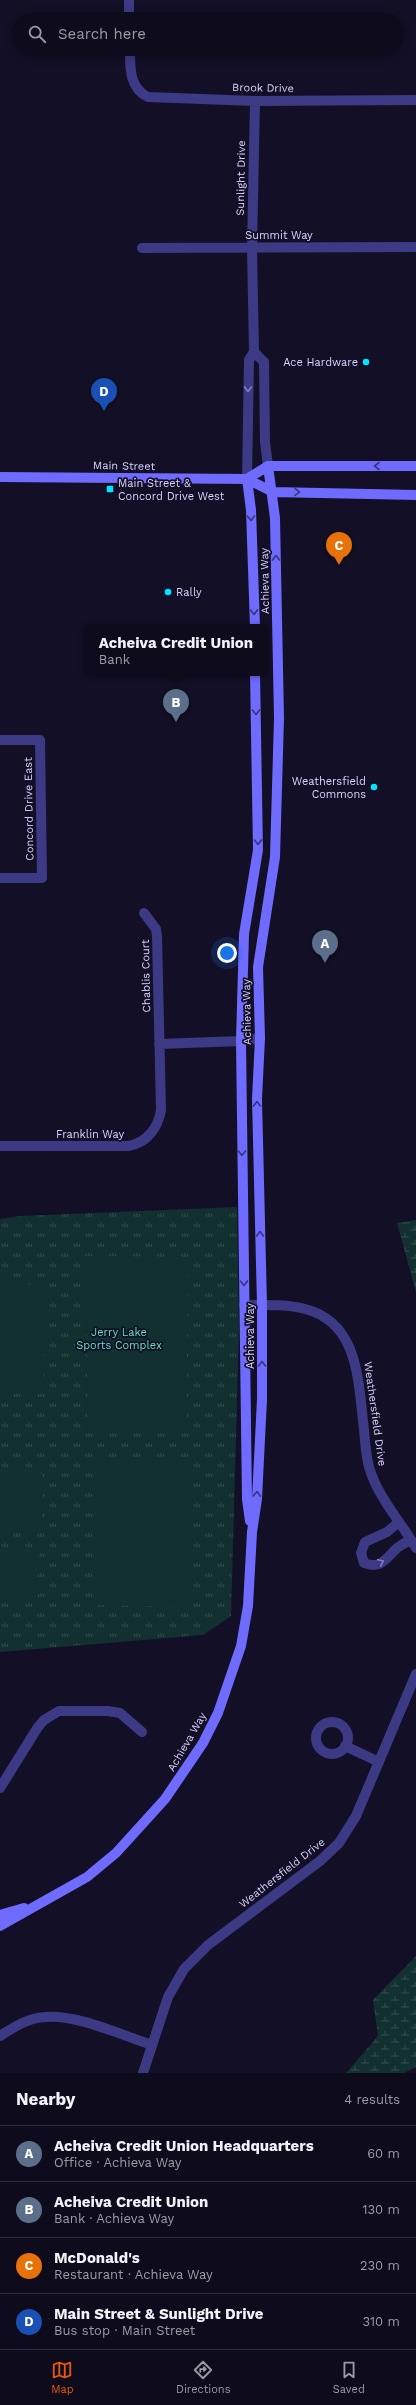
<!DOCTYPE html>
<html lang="en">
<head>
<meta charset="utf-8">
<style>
  :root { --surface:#0e0b1c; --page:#1c1929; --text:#f1f3f6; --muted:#9b9ba3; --line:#2e2b3b; --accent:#ea580c }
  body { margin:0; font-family:"Work Sans",sans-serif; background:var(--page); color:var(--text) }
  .you { position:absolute; left:227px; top:953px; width:14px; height:14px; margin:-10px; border:3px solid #fff; border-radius:50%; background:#1a73e8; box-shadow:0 0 0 6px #1a73e833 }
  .badge { display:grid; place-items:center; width:26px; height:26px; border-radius:50%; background:var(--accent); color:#fff; font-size:13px; font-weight:700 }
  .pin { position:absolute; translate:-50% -33px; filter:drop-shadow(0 1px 2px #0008) }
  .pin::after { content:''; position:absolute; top:21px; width:14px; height:12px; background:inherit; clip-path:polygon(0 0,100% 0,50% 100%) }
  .popup { position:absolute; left:84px; top:624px; width:184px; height:52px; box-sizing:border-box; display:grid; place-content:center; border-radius:6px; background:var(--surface); filter:drop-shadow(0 1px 3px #0005); font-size:13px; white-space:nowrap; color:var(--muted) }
  .popup b { font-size:15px; color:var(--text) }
  .popup::after { content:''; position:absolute; left:50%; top:100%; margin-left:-8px; border:8px solid transparent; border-top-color:var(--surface) }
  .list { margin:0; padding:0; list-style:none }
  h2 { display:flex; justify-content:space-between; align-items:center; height:52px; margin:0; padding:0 16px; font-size:17px }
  h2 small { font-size:13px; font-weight:400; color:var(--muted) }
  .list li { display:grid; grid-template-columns:26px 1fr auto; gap:12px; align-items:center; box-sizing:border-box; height:56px; padding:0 16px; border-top:1px solid var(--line) }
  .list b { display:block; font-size:15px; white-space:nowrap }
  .list p { margin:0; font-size:13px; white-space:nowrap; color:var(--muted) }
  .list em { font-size:13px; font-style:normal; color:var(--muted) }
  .icon { flex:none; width:22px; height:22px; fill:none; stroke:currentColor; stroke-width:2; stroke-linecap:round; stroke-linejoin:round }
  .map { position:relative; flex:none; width:416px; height:2073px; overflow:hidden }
  .search { position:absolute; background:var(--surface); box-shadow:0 2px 10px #0003; left:12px; right:12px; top:12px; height:44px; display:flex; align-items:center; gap:10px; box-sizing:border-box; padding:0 14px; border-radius:22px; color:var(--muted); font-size:15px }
  .sheet { height:276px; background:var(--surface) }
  nav { display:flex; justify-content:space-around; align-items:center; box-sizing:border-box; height:56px; border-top:1px solid var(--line); background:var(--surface); font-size:11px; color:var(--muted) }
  nav a { display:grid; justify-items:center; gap:2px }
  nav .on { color:var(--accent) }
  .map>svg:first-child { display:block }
</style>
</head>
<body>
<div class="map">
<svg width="416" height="2073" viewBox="0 0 416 2073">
  <defs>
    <pattern id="grass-tufts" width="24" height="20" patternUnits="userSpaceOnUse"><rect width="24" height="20" fill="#12302f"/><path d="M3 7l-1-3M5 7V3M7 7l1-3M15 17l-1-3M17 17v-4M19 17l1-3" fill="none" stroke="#344d4e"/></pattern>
    <pattern id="wetland-marsh" width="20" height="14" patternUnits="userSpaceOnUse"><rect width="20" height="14" fill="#12302f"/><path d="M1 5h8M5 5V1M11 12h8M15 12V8" fill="none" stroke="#344d4e"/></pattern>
  </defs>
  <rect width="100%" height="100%" fill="#130f26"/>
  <path fill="url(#grass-tufts)" d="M237,1207l2,122 -8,287 -28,19 -203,17v-433l20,-3z"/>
  <path fill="url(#wetland-marsh)" d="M416,1220v72l-19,-69z
    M416,1956v111l-12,6h-58l32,-37 -5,-36z"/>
  <path fill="#12302f" d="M85,1256l103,1 -2,175h-98z
    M0,1283l45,2 -2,109 -43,-1z
    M96,1458l94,1 -2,148 -94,-2z
    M0,1473l42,1v59l-42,-1z
    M0,1549l39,1 -2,51 -37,-1z"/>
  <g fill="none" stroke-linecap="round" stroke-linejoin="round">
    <path stroke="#3d3a85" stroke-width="10" d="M129,0v19
      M130,49c0,18 -1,39 18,48l107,4 161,-1
      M142,248l274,-1
      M254,352l10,10 1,80 3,24
      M247,479l2,-119 5,-8 -2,-104 3,-147
      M0,740h40l2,138h-42
      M159,1044l82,-3 19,-3
      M0,1146h128c19,-3 30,-18 33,-36l-4,-174 -1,-7 -12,-16
      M244,1305c20,0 42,-1 61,4 52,13 53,68 58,112 2,15 2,31 6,46 9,31 31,53 47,81
      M399,1522l-12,10 -22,10 -4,11 3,10c17,7 22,-5 33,-15 4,-3 9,-6 14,-8
      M316 1738a16 16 0 1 1 32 0a16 16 0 1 1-32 0Z
      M345,1746l34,16
      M0,1788l38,-61 6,-7 15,-9h49l12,2 22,19
      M0,2036c14,-9 28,-18 45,-19 32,-3 76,18 107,28
      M143,2073l25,-76 16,-28 24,-24 112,-84 19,-18 17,-27 60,-142"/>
    <path stroke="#6f6bff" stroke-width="10" d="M0,477l247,2 26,13 143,3
      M247,479l21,-13h148
      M247,479l4,31 4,117
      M250,1521l-3,-22 -6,-458 3,-107 14,-84 -3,-177
      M0,1915l24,-7
      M0,1926l87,-49 29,-24 49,-54 38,-56 15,-30 23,-67 7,-40 4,-74 5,-33 5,-100v-94l-5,-206 3,-61 -2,-71 17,-110 4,-139 -4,-200 -7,-52"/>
  </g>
  <defs><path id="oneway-chevron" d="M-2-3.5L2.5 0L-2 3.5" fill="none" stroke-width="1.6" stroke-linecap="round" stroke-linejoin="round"/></defs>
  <g stroke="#837fbc">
    <use href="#oneway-chevron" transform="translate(248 389) rotate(91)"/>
    <use href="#oneway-chevron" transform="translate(381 1562) rotate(-25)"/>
  </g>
  <g stroke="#38347d">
    <use href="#oneway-chevron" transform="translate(377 466) rotate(-180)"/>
    <use href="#oneway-chevron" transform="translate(297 492) rotate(1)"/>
    <use href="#oneway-chevron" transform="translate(251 518) rotate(88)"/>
    <use href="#oneway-chevron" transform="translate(276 558) rotate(-91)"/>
    <use href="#oneway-chevron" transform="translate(254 612) rotate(89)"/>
    <use href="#oneway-chevron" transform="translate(256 712) rotate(89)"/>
    <use href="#oneway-chevron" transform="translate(258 842) rotate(89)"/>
    <use href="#oneway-chevron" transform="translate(257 1104) rotate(-91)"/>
    <use href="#oneway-chevron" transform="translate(242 1153) rotate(89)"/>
    <use href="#oneway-chevron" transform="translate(260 1234) rotate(-91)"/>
    <use href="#oneway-chevron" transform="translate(244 1283) rotate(89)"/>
    <use href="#oneway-chevron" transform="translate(262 1364) rotate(-90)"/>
    <use href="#oneway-chevron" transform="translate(257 1494) rotate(-87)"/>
  </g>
  <g fill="#00e5ff" stroke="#130f26" stroke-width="1.5">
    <circle cx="366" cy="362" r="4"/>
    <rect x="106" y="485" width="8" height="8" rx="2"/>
    <circle cx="168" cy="592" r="4"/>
    <circle cx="374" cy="787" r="4"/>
  </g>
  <g text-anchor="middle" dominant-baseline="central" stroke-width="3.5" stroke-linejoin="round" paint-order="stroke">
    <g font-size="11" fill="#d9d4ff" stroke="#130f26">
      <text transform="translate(263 88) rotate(1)">Brook Drive</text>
      <text transform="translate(241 178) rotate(-89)">Sunlight Drive</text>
      <text x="279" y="235">Summit Way</text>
      <text transform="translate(124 466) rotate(1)">Main Street</text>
      <text transform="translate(265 581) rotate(-91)">Achieva Way</text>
      <text transform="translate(29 809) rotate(-91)">Concord Drive East</text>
      <text transform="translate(146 976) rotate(-91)">Chablis Court</text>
      <text transform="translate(247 1012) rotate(-91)">Achieva Way</text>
      <text x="90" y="1134">Franklin Way</text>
      <text transform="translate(250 1336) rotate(-90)">Achieva Way</text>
      <text transform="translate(375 1414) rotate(82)">Weathersfield Drive</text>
      <text transform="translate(187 1742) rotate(-60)">Achieva Way</text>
      <text transform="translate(282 1873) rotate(-38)">Weathersfield Drive</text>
    </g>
    <g font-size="11" fill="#d9d4ff" stroke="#130f26" text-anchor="end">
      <text x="358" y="362">Ace Hardware</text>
      <text x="118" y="483" text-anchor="start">Main Street &amp;<tspan x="118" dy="13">Concord Drive West</tspan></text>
      <text x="176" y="592" text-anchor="start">Rally</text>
      <text x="366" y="781">Weathersfield<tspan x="366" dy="13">Commons</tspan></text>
    </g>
    <g font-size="11" fill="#5fe0c0" stroke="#130f26">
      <text x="119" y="1332">Jerry Lake<tspan x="119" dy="13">Sports Complex</tspan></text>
    </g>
  </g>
</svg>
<div class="you"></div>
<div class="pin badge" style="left:325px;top:963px;background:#5c6f8a">A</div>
<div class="pin badge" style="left:176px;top:722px;background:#5c6f8a">B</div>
<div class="popup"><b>Acheiva Credit Union</b>Bank</div>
<div class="pin badge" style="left:339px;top:565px;background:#e8710a">C</div>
<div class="pin badge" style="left:104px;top:411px;background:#1a4fb4">D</div>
<div class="search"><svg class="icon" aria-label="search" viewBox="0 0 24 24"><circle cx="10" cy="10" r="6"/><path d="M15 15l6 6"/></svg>Search here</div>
</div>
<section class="sheet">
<h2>Nearby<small>4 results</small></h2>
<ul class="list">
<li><span class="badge" style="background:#5c6f8a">A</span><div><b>Acheiva Credit Union Headquarters</b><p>Office · Achieva Way</p></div><em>60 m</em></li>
<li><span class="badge" style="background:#5c6f8a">B</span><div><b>Acheiva Credit Union</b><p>Bank · Achieva Way</p></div><em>130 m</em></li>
<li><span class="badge" style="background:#e8710a">C</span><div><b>McDonald's</b><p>Restaurant · Achieva Way</p></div><em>230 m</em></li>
<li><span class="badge" style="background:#1a4fb4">D</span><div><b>Main Street &amp; Sunlight Drive</b><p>Bus stop · Main Street</p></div><em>310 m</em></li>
</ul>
</section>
<nav>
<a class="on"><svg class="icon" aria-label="map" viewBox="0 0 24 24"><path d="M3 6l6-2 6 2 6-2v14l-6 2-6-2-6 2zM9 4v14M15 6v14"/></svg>Map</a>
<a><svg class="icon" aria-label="directions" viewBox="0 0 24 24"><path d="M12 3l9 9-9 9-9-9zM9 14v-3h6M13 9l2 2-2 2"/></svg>Directions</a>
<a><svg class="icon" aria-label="saved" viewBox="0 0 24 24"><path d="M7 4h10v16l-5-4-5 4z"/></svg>Saved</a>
</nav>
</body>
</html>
